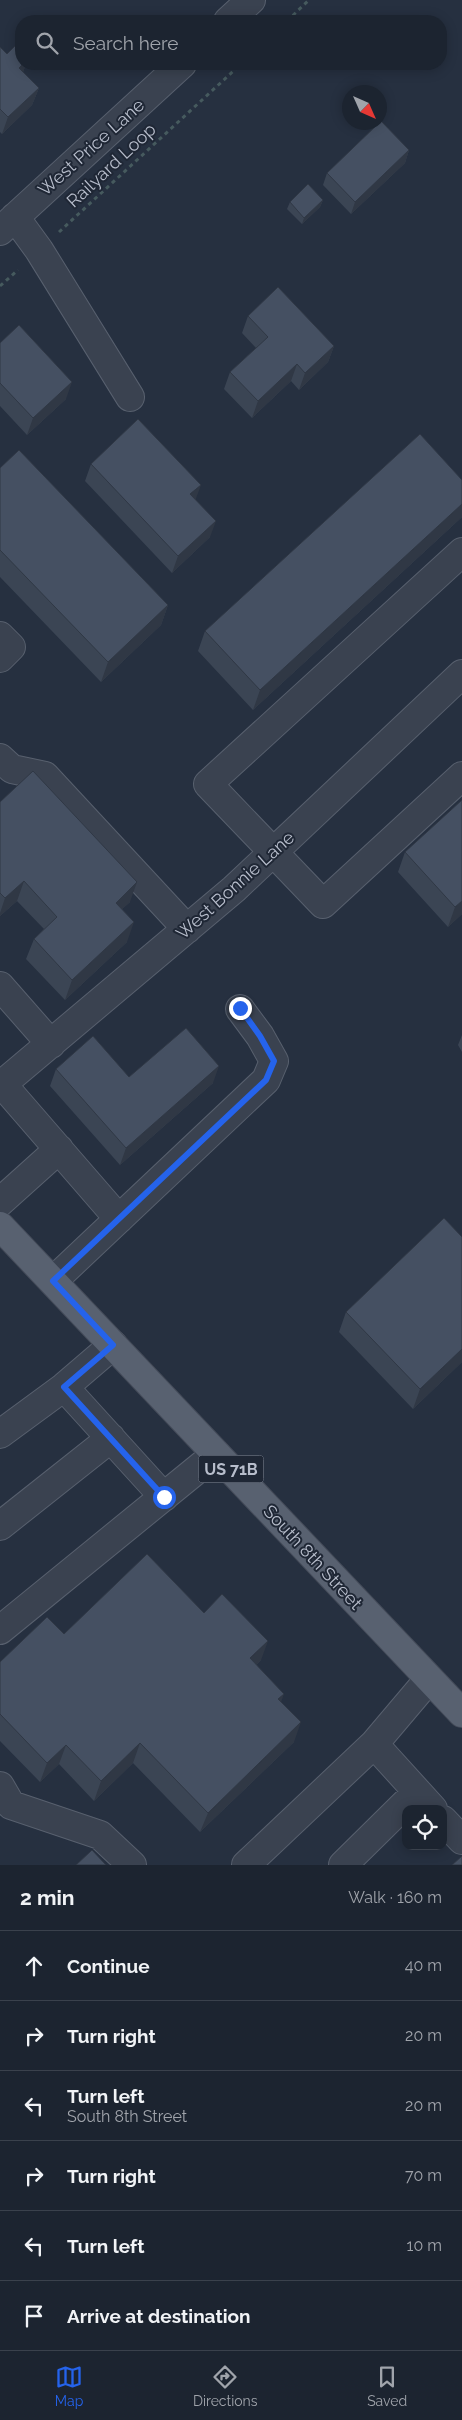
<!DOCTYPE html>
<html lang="en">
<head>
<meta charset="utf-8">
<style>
  :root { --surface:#1c2430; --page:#252c38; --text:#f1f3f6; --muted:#a0a4ab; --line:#3a414c; --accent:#2563eb }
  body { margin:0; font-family:Raleway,sans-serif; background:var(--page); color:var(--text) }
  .controls { position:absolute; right:15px; bottom:15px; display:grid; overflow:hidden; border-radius:10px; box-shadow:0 2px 12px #0003 }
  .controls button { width:45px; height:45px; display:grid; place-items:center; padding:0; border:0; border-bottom:1px solid var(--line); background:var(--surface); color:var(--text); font:25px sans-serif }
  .compass { position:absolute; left:342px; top:85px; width:45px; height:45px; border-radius:50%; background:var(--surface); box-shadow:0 2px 12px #0003; rotate:135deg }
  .stop { position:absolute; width:15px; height:15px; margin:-11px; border:4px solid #2563eb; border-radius:50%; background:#fff }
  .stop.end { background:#2563eb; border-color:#fff; box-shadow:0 1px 5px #0008 }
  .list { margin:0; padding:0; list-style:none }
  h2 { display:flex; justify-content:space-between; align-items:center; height:65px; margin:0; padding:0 20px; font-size:21px }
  h2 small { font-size:16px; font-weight:400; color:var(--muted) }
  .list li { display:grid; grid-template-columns:32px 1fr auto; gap:15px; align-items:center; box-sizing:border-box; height:70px; padding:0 20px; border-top:1px solid var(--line) }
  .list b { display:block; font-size:19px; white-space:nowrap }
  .list p { margin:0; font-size:16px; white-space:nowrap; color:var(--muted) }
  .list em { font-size:16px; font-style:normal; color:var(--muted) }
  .icon { flex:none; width:28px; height:28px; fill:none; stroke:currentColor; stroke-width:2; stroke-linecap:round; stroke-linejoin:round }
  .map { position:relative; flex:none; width:462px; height:1865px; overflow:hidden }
  .search { position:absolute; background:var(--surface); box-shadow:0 2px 12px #0003; left:15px; right:15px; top:15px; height:55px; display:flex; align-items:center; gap:12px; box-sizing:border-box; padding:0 18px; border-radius:20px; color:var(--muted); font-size:19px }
  .sheet { height:485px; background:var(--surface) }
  nav { display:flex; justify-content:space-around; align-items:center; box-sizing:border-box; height:70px; border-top:1px solid var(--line); background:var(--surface); font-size:14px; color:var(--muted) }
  nav a { display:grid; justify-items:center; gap:2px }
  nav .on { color:var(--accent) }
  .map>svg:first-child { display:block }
</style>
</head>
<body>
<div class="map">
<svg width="462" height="1865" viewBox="0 0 462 1865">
  <rect width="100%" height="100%" fill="#263040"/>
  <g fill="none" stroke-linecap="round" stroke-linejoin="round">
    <defs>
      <path id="minor" d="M228,21l23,-21
        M15,217l24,33 91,147
        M0,231l182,-167
        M462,552l-254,232 115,120 139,-128
        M0,636l11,11 -11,11
        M0,758l12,11 33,7 142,153
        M0,986l51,58
        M2,1084l117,135
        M0,1086l234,-197 228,-215
        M0,1202l59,-53
        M53,1281l213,-201 8,-19 -14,-25 -20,-27
        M64,1387l100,110
        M0,1434l64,-47 49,-42
        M0,1526l111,-88
        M0,1630l216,-176
        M429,1679l-55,65 59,65
        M0,1786l11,19 89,30 32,30
        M443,1820l19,20
        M246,1865l128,-121
        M343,1865l74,-73"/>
      <path id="major" d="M0,1226l462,487"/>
    </defs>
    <use href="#minor" stroke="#58606e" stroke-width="30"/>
    <use href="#major" stroke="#444b59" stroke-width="30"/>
    <path stroke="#465a5e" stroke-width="3" stroke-dasharray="4 4" stroke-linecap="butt" d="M287,21l22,-21
      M59,232l182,-168
      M0,286l18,-16"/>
    <use href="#minor" stroke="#3a4250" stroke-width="28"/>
    <use href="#major" stroke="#586170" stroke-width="28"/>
  </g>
  <path fill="#3b4554" d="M0,47l7,7 19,10 -3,8 16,16 -7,17 -30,29 -2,-2z
    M409,150l-4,13 -54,51 -28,-29 4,-12z
    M323,200l-3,7 -18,17 -15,-15 3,-7z
    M248,316l86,30 -6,16 -29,28 -8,-9 -39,37 -28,-29 6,-17 26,-24 -14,-15z
    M0,343l66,56 -39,36 -27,-29z
    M91,464l104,35 15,38 -38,36 -87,-92z
    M0,468l168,137 -7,20 -60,57 -101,-105z
    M462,480v37l-209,193 -55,-59 7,-20z
    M462,800v114l-14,13 -50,-55 7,-20z
    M0,802l130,100 -8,7 5,33 -62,58 -39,-41 8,-20 10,-10 -27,-28 -17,15z
    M462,1035v17l-4,-7z
    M56,1069l73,8 84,6 -93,82 -70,-79z
    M346,1312l116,50 -49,47 -74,-77z
    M204,1613l57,47 -5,5 25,37 13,40 -94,90 -67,-69 -39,38 -35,-37 -19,18 -40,-41v-79l64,-28z"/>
  <path fill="#303845" d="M23,64h3l-4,11 -3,-7z
    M39,88l-7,17 -30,29 6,-17z
    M409,150l-4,13 -54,51 4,-12z
    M323,200l-3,7 -18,17 2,-6z
    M334,346l-6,16 -29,28 6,-17z
    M297,364l-6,17 -39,37 6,-17z
    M72,382l-6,17 -39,36 6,-17z
    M201,485l-6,16 -5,-7z
    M462,504v13l-209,193 7,-20z
    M216,521l-6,16 -38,36 6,-17z
    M168,605l-7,20 -60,57 7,-20z
    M24,881l-7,20 -17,15v-3l5,-15z
    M137,882l-7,20 -22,20 8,-19z
    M462,901v13l-14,13 7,-20z
    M134,922l-7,20 -62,58 7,-20z
    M219,1066l-6,17 -93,82 6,-17z
    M462,1349v13l-49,47 7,-20z
    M268,1641l-7,19 -19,18 8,-20z
    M284,1694l-7,19 1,-14z
    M301,1722l-7,20 -94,90 8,-19z
    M140,1743l-7,20 -39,38 7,-20z
    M66,1745l-7,19 -19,18 7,-19z"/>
  <path fill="#455062" stroke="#303845" d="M16,45l5,6v13h2l-4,4 20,20 -31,29 -8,-8v-62l7,7z
    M381,121l28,29 -54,52 -28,-29z
    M308,184l15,16 -19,18 -14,-16z
    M278,287l56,59 -29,27 -8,-9 -39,37 -28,-29 38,-35 -20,-21z
    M19,325l53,57 -39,36 -33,-35v-40z
    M138,419l63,66 -11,9 26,27 -38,35 -87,-92z
    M420,434l42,46v24l-202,186 -55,-59z
    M19,450l149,155 -60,57 -108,-112v-82z
    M33,771l104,111 -21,21 18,19 -62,58 -38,-41 23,-22 -33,-36 -19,17 -5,-5v-91z
    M462,800v101l-7,6 -50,-55z
    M186,1028l33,38 -93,82 -70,-79 37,-33 36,41z
    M444,1218l18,19v112l-42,40 -74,-77z
    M147,1554l57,59 18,-19 46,47 -18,17 34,36 -6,5 23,23 -93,91 -68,-70 -39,38 -35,-36 -19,18 -47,-49v-52l47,-45 17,17z
    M92,1850l14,15h-30z
    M462,1856v9h-10z"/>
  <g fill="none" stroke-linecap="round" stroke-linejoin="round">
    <path stroke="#2563eb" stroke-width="6" d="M164,1497l-100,-110 49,-42 -60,-64 213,-201 8,-19 -14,-25 -20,-28"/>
  </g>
  <g text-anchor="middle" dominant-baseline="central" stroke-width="4" stroke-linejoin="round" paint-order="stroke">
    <rect fill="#1f2735" stroke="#89909e" stroke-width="1" x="198.5" y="1455.5" width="65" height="27" rx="4"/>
    <g font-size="16" font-weight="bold" fill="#b7bdcb">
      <text x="231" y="1469">US 71B</text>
    </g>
    <g font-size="18" fill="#b7bdcb" stroke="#1f2735">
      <text transform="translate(91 147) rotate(-42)">West Price Lane</text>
      <text transform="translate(111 165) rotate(-43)">Railyard Loop</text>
      <text transform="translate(235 885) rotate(-42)">West Bonnie Lane</text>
      <text transform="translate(313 1557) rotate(47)">South 8th Street</text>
    </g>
  </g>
</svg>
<div class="controls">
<button><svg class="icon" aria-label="locate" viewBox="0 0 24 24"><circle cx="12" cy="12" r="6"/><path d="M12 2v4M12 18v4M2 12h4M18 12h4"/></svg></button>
</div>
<svg class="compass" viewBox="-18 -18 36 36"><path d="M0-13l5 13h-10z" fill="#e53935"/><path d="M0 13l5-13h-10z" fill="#a0a4ab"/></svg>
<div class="stop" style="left:164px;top:1497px"></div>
<div class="stop end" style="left:240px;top:1008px"></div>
<div class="search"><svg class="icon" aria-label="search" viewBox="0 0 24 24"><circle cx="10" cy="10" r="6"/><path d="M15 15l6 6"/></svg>Search here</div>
</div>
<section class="sheet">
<h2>2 min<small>Walk · 160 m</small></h2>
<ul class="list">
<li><svg class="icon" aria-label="ahead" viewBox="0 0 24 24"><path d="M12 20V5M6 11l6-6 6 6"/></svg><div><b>Continue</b></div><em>40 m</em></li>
<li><svg class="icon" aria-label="right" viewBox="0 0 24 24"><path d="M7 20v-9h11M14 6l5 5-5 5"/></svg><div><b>Turn right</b></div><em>20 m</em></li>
<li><svg class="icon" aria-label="left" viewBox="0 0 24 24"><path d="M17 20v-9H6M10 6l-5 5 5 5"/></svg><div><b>Turn left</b><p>South 8th Street</p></div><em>20 m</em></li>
<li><svg class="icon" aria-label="right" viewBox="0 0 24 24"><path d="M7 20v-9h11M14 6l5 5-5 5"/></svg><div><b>Turn right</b></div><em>70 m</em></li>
<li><svg class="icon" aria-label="left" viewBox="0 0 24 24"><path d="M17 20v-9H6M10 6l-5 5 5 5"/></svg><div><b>Turn left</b></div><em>10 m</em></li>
<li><svg class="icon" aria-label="arrive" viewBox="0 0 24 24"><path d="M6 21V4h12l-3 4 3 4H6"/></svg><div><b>Arrive at destination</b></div></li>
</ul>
</section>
<nav>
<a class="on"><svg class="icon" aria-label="map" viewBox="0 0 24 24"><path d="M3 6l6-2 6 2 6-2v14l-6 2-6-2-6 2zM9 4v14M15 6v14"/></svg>Map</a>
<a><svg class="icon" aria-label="directions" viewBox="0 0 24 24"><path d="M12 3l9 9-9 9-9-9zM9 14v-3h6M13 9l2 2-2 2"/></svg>Directions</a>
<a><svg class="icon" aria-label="saved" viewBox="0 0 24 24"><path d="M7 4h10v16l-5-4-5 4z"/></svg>Saved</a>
</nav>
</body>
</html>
